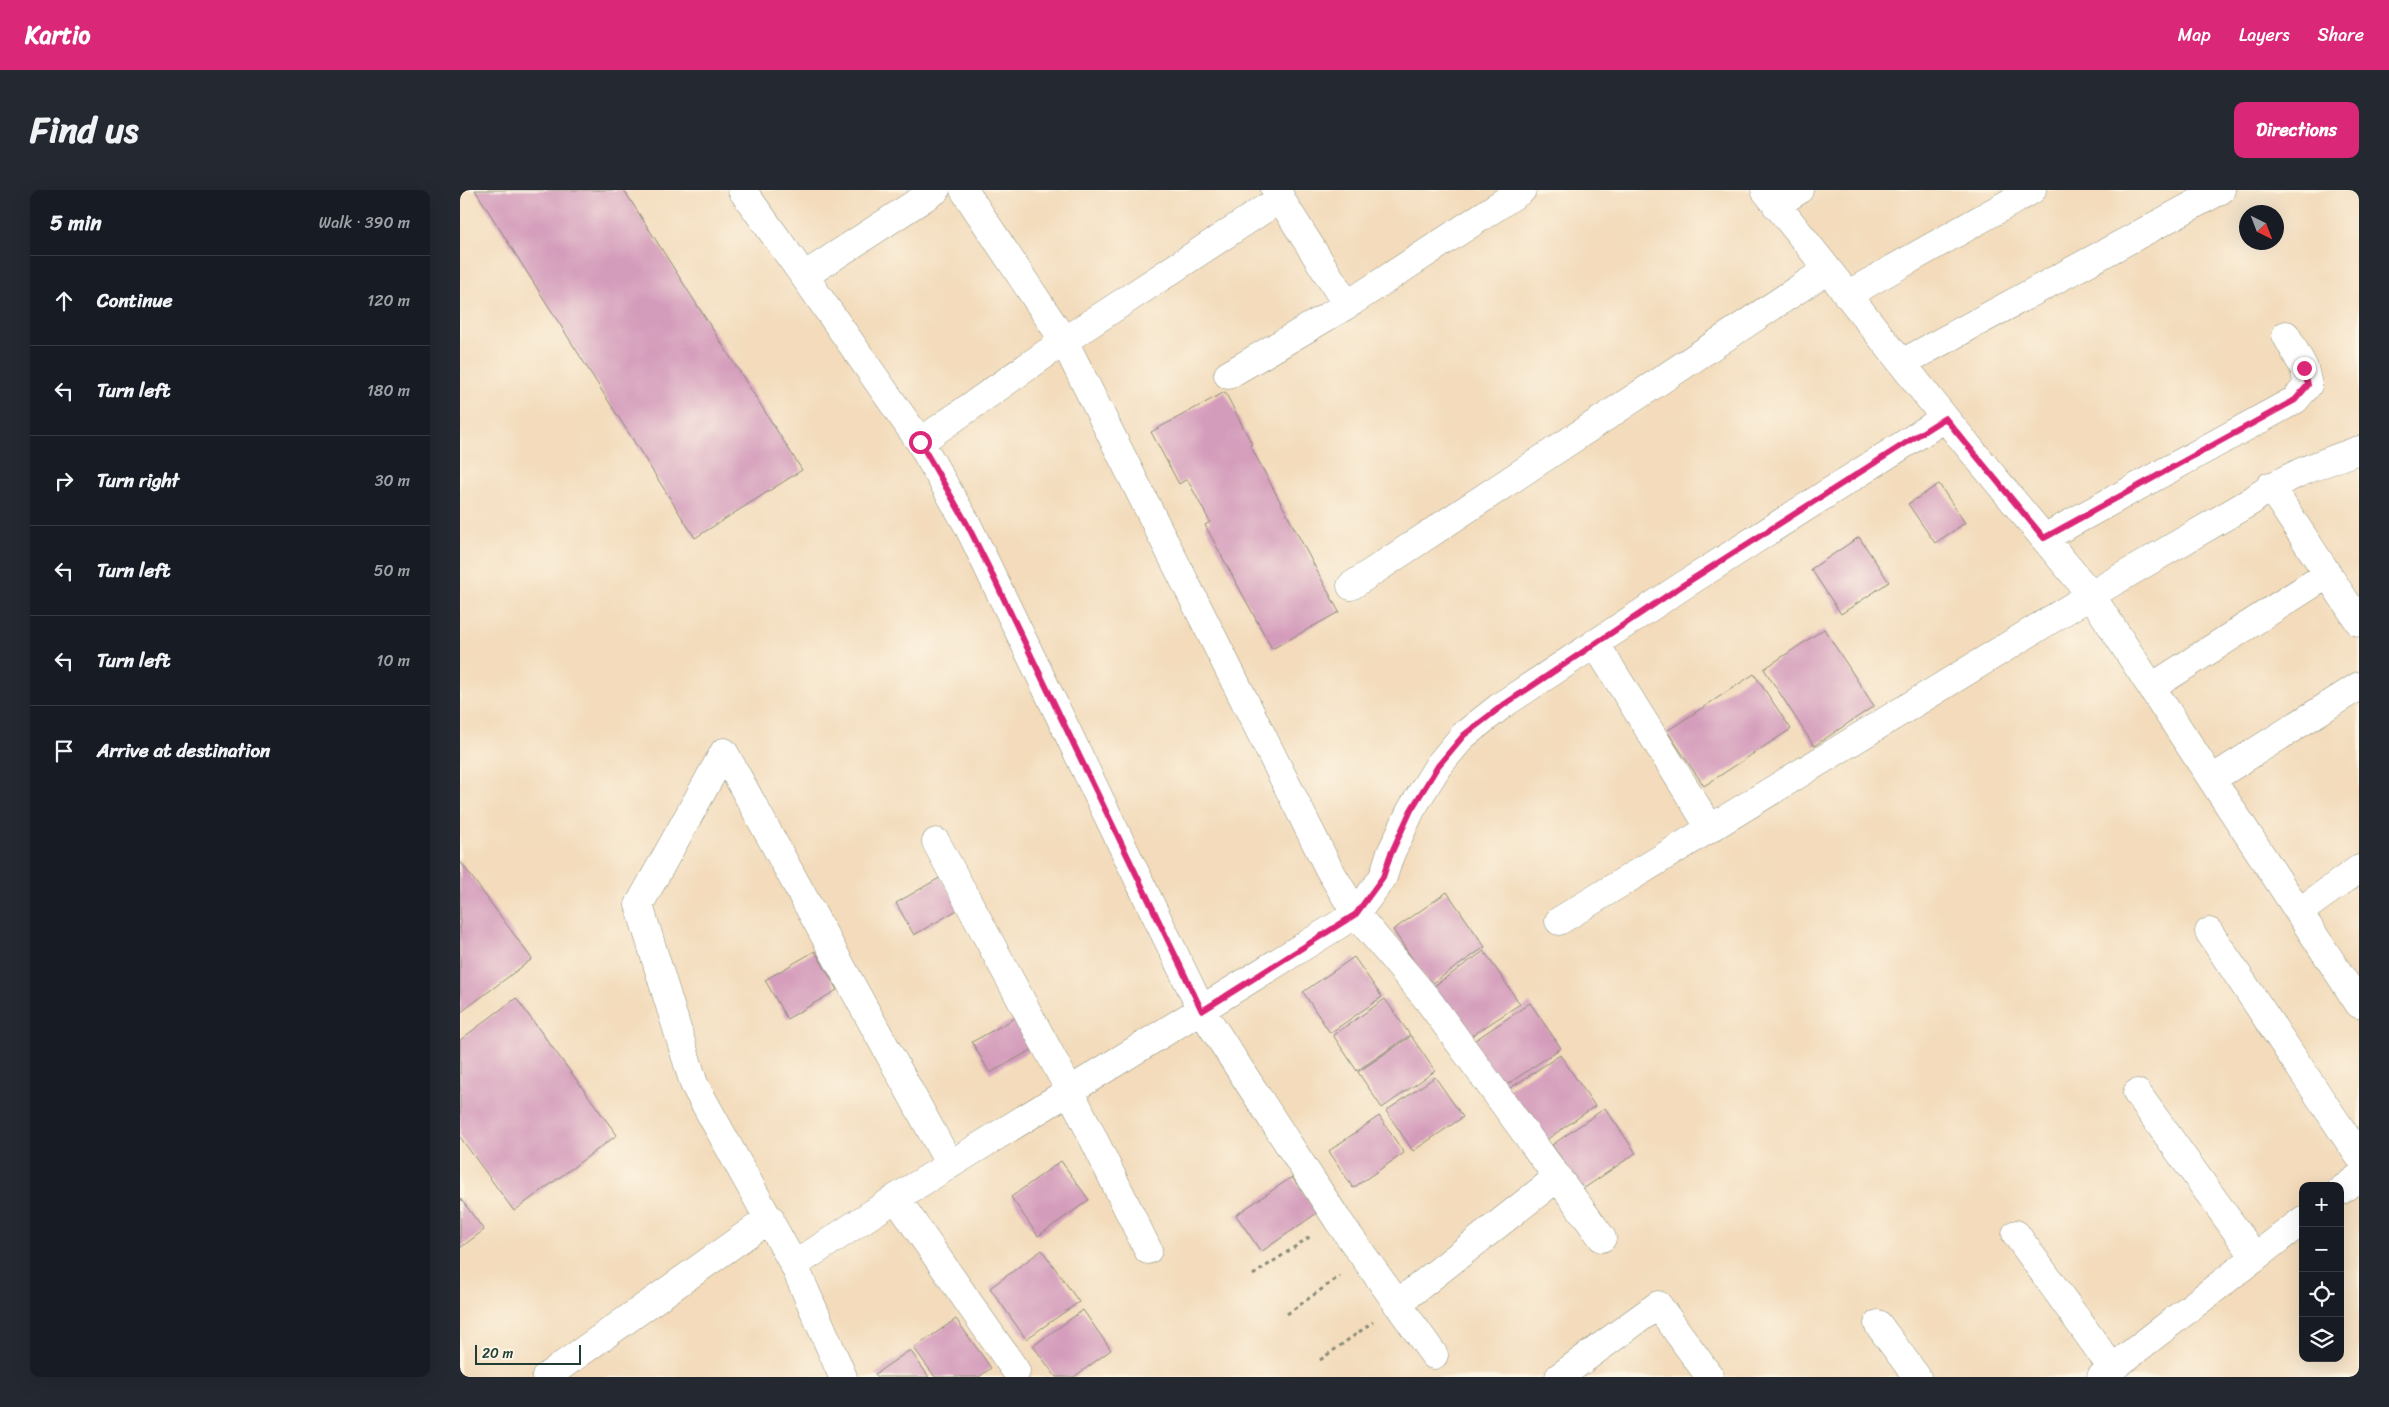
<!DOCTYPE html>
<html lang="en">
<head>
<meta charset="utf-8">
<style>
  :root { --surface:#171b24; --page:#242831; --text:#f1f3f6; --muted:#9ea1a6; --line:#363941; --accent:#db2777 }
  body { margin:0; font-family:Sriracha,sans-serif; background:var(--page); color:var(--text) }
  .controls { position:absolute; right:15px; bottom:15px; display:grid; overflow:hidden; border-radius:10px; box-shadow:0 5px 20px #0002 }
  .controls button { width:45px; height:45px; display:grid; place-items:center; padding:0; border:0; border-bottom:1px solid var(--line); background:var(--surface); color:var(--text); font:25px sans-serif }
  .compass { position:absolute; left:1779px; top:15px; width:45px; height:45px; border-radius:50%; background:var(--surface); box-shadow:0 5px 20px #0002; rotate:138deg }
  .scale { position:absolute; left:15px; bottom:12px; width:106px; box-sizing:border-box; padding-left:5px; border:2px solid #1f3d34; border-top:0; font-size:14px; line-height:18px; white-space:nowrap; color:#1f3d34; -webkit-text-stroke:4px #fcf5e5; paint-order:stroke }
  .stop { position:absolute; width:15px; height:15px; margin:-11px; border:4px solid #db2777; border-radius:50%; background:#fff }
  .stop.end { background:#db2777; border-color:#fff; box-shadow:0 1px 5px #0008 }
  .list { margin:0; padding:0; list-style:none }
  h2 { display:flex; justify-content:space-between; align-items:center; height:65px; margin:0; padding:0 20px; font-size:21px }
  h2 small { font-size:16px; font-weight:400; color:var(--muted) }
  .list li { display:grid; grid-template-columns:32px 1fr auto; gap:15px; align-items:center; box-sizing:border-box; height:90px; padding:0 20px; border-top:1px solid var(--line) }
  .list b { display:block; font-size:19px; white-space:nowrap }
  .list em { font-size:16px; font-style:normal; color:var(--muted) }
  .icon { flex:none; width:28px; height:28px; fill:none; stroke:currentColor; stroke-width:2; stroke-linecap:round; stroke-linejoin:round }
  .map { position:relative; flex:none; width:1899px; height:1187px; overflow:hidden; border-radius:10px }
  header { display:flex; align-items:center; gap:30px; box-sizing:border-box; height:70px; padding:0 25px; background:var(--accent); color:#fff }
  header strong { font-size:24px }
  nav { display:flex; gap:28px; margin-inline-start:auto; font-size:18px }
  .intro { display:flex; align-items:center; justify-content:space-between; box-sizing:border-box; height:120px; padding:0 30px }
  h1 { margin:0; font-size:35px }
  .button { padding:12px 22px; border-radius:10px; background:var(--accent); color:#fff; font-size:18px; font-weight:700 }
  main { display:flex; gap:30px; padding:0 30px }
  aside { flex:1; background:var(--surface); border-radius:10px; box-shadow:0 5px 20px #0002 }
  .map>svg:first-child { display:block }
</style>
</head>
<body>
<header>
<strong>Kartio</strong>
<nav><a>Map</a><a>Layers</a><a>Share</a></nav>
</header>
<div class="intro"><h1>Find us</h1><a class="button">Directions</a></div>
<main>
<aside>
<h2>5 min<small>Walk · 390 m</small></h2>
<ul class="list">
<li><svg class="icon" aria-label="ahead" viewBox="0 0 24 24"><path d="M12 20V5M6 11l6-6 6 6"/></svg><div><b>Continue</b></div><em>120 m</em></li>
<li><svg class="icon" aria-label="left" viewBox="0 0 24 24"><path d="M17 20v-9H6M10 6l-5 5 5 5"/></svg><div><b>Turn left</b></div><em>180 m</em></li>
<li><svg class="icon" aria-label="right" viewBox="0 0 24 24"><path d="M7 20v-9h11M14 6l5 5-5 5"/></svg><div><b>Turn right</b></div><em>30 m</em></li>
<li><svg class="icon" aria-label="left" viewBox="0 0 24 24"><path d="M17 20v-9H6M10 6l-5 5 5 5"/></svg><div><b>Turn left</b></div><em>50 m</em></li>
<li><svg class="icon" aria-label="left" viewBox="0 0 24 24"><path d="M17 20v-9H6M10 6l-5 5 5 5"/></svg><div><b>Turn left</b></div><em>10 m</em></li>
<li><svg class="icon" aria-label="arrive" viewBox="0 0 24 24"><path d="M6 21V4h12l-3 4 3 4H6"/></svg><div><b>Arrive at destination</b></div></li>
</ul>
</aside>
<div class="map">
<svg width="1899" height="1187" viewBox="0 0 1899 1187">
  <rect width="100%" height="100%" fill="#fcf5e5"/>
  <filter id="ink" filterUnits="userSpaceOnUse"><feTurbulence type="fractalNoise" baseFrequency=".02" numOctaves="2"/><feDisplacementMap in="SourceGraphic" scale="10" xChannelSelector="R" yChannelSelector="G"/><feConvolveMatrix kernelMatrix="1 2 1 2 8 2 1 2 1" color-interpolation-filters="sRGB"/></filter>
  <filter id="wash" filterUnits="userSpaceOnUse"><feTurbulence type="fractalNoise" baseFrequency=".0096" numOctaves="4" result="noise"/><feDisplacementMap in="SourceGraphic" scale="20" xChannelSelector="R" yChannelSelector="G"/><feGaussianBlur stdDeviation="1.12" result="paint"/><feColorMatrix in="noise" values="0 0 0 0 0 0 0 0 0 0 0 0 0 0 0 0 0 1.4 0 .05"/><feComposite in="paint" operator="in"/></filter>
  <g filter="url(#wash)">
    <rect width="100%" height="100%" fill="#f3dbbb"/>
    <g id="blocks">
      <path fill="#d49cbb" d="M15,0h149l178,280 -107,68z
        M765,202l27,52 -2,1 89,167 -67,37 -67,-124 5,-3 -23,-43 -8,5 -28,-52z
        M1479,294l26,39 -30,20 -27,-39z
        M1399,347l30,45 -48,32 -30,-45z
        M1364,439l50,77 -60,40 -50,-77z
        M1294,484l37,55 -87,57 -37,-55z
        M0,671l72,98 -72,54z
        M481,687l18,32 -45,26 -18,-32z
        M987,702l38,55 -55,38 -37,-55z
        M355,761l22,39 -50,29 -22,-39z
        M1024,761l36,53 -53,35 -36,-51z
        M894,767l28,40 -52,36 -27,-41z
        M56,808l101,137 -103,76 -54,-74v-97z
        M925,809l25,36 -53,36 -24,-36z
        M1070,813l31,45 -59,40 -31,-45z
        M557,827l18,31 -45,25 -18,-31z
        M951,846l24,35 -53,37 -24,-36z
        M1100,865l35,51 -53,37 -36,-52z
        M975,887l28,40 -50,34 -27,-40z
        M1145,918l31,45 -53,36 -31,-44z
        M919,926l25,37 -51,35 -24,-37z
        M601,971l28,39 -51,36 -27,-39z
        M832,987l25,36 -56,39 -25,-37z
        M0,1008l24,32 -24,18z
        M582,1060l37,52 -53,37 -36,-51z
        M623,1120l28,40 -37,27h-18l-23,-31z
        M496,1129l35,49 -12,9h-44l-21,-29z
        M450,1160l19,27h-52l-2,-3z"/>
    </g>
  </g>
  <g filter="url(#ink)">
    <use href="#blocks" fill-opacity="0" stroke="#898c78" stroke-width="1"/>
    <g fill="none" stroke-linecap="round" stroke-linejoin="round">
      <defs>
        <path id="minor" d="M282,0l62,86 132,-86
          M504,0l100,151 265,528 27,45 72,86 174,238
          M815,0l72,115
          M1305,0l180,228 146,177 268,409
          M1316,15l23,-15
          M344,86l116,166 47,82 235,487 135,208 97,136
          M1387,105l185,-105
          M1442,173l319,-173
          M768,185l119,-70 175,-115
          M460,252l144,-101 217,-143
          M1810,296l89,136
          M1584,348l251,-138 13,-15 -4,-17 -18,-33
          M891,396l476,-316
          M1135,453l115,185
          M1692,497l176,-113
          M264,562l-85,153 55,179 100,181 49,112
          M264,562l226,413
          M1752,589l147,-93
          M476,652l134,249 78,159
          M1839,722l60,-43
          M1099,731l532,-326 159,-93c33,-26 70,-38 109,-52
          M1749,742l150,224
          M1677,903l118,164
          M1880,1001l19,-14
          M436,1008l120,173
          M1556,1044l96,134
          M334,1075l102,-67 460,-284 27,-37 7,-22 21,-45 27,-44 26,-31 38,-30 179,-118 264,-169
          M937,1114l161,-127
          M1418,1134l39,53
          M86,1187l224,-159
          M1099,1187l99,-72 52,72
          M1641,1187l202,-157"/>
      </defs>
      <use href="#minor" stroke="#898c78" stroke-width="29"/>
      <path stroke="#898c78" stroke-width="3" stroke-dasharray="4 4" stroke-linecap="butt" d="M793,1085l58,-39
        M827,1124l53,-38
        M860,1170l53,-38"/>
      <use href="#minor" stroke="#fff" stroke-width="28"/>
    </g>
  </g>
  <g fill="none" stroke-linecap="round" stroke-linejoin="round" filter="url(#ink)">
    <path stroke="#db2777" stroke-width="6" d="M460,252l47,82 21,42 214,445 154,-97 27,-37 7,-21 21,-46 27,-44 26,-31 38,-29 178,-119 265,-169 99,120 251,-138 13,-15 -4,-17"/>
  </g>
</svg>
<div class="controls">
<button>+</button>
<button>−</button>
<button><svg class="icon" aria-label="locate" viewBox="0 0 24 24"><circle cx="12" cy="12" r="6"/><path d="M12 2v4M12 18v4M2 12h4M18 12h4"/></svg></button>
<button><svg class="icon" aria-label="layers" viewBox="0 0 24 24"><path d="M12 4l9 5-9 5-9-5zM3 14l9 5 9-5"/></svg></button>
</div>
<svg class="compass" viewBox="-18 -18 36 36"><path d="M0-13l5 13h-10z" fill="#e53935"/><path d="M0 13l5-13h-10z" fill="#9ea1a6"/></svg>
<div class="scale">20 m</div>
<div class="stop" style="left:460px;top:252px"></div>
<div class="stop end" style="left:1844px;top:178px"></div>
</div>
</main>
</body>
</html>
